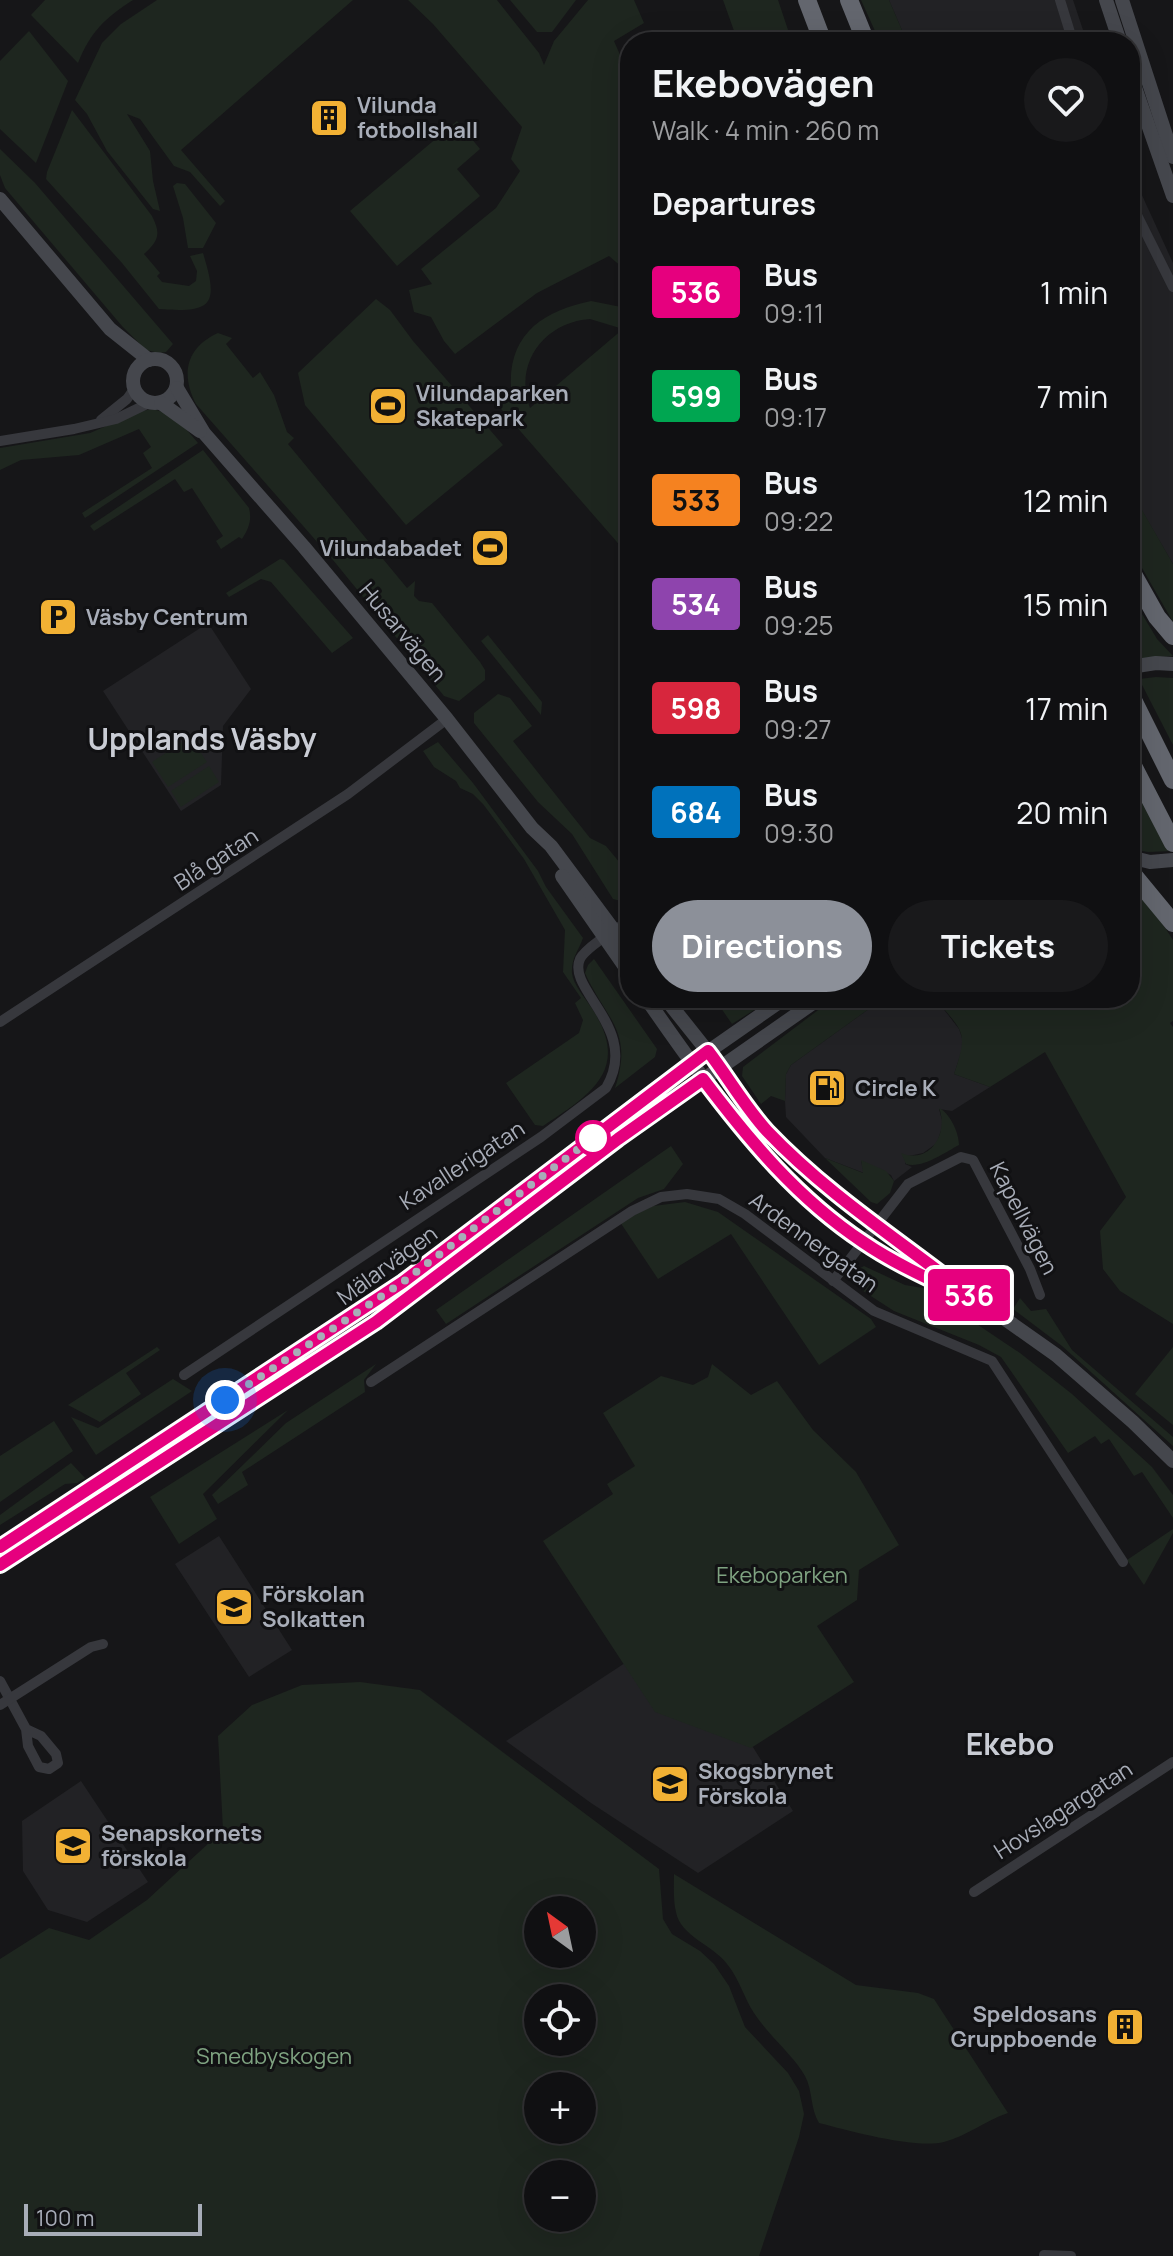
<!DOCTYPE html>
<meta charset="utf-8">
<style>
body{margin:0;font-family:Manrope,sans-serif;background:#19191b;color:#f1f3f6;height:100vh;display:flex;flex-direction:column;font-size:30px;white-space:nowrap}
*{box-sizing:border-box;margin:0}
p{font-size:26px;color:#9c9d9f}
.icon{flex:none;width:44px;height:44px;fill:none;stroke:currentColor;stroke-width:2;stroke-linecap:round;stroke-linejoin:round}
.map{position:relative;flex:1;overflow:hidden}
.sheet{position:absolute;left:620px;top:32px;width:520px;height:976px;display:flex;flex-direction:column;background:#101012;border-radius:32px;box-shadow:0 8px 32px #0002,0 0 0 2px #303032}
.sheet>*{flex:none}
.badge{padding:0 16px;border-radius:6px;font-size:28px;line-height:52px}
.needle{width:52px;rotate:327deg}
.fabs{position:absolute;left:524px;top:1896px;display:grid;gap:16px}
.fabs a{display:grid;place-items:center;width:72px;height:72px;border-radius:50%;background:#101012;box-shadow:0 8px 32px #0002,0 0 0 2px #303032;font-size:40px}
.scale{position:absolute;left:24px;bottom:20px;width:178px;box-sizing:border-box;padding-left:8px;border:4px solid #a8adb8;border-top:0;font-size:22px;line-height:28px;white-space:nowrap;color:#a8adb8;-webkit-text-stroke:6px #111113;paint-order:stroke}
.you{position:absolute;width:40px;height:40px;margin:-20px;border:6px solid #fff;border-radius:50%;background:#1a73e8;box-shadow:0 0 0 12px #1a73e833}
.map>.badge{position:absolute;translate:-50% -50%;box-shadow:0 0 0 4px #fff}
h2{padding:0 32px;font-size:30px;line-height:72px}
.round{display:grid;place-items:center;flex:none;width:84px;height:84px;border-radius:42px;background:#19191b}
.headline{display:flex;align-items:center;justify-content:space-between;height:136px;padding:0 32px}
h1{font-size:38px;font-weight:700;line-height:60px}
.cta{display:flex;gap:16px;margin-top:auto;padding:16px 32px}
.cta a{flex:1;height:92px;border-radius:48px;background:#8c9099;color:#fff;font-size:32px;font-weight:700;line-height:92px;text-align:center}
.cta a+a{background:#19191b;color:#f1f3f6}
ul{padding:0;list-style:none}
li{display:flex;align-items:center;gap:24px;height:104px;padding:0 32px}
li div{flex:1}
li b{display:block;font-size:30px}
li em{font-style:normal}
li .badge{min-width:88px;font-weight:700;text-align:center}
.map>svg:first-child{display:block}
.built{fill:#222225}
.green{fill:#1e261f;fill-rule:evenodd}
.lines{fill:none;stroke-linecap:round;stroke-linejoin:round}
.street{stroke:#37383d;stroke-width:10}
.secondary{stroke:#45474d;stroke-width:14}
.highway{stroke:#63666e;stroke-width:18}
.line-casing{stroke:#fff;stroke-width:18}
.line{stroke:#e6007e;stroke-width:12}
.walk{stroke:#a8adb8;stroke-width:8;stroke-dasharray:0 14.4}
.stop-dot{fill:#fff;stroke:#e6007e;stroke-width:4}
.labels{text-anchor:middle;stroke-width:6;stroke-linejoin:round;paint-order:stroke}
.poi-label{font-size:22px;font-weight:bold;fill:#a8adb8;stroke:#111113;text-anchor:start}
.street-label{font-size:22px;fill:#a8adb8;stroke:#111113}
.park-label{font-size:22px;fill:#7fa381;stroke:#111113}
.district-label{font-size:30px;font-weight:bold;fill:#c9ccd4;stroke:#111113}
</style>
<div class="map">
<svg width="1173" height="2256" viewBox="0 0 1173 2256">
<rect width="100%" height="100%" fill="#161618"/>
<g class="built">
<path d="M 889,0 L 1073,0 L 1087,42 L 907,42 Z"/>
<path d="M 1130,169 L 1173,263 L 1173,564 L 1130,490 Z"/>
<path d="M 208,623 L 251,689 L 223,726 L 221,785 L 181,811 L 103,691 Z"/>
<path d="M 884,998 L 935,998 L 959,1029 L 964,1044 L 954,1074 L 990,1087 L 952,1111 L 939,1109 L 943,1124 L 937,1143 L 923,1153 L 909,1156 L 905,1164 L 912,1167 L 894,1181 L 891,1175 L 861,1161 L 864,1173 L 825,1158 L 786,1117 L 785,1101 L 786,1074 L 791,1065 Z"/>
<path d="M 219,1536 L 292,1650 L 249,1677 L 175,1564 Z"/>
<path d="M 628,1661 L 734,1717 L 793,1811 L 698,1873 L 591,1803 L 506,1741 Z"/>
<path d="M 81,1781 L 148,1882 L 87,1922 L 48,1910 L 23,1871 L 22,1821 Z"/>
</g>
<g class="green">
<path d="M 45,0 L 133,0 C 105,18 91,31 78,63 L 31,15 Z"/>
<path d="M 157,0 L 353,0 L 181,150 L 225,201 L 220,206 L 190,172 L 174,166 L 140,119 L 127,114 L 150,151 L 153,181 L 160,211 L 153,209 L 107,151 L 87,114 L 75,100 L 102,43 L 121,24 Z"/>
<path d="M 408,0 L 497,0 L 539,53 L 544,65 L 554,41 L 588,0 L 634,0 L 644,23 L 614,41 L 630,78 L 630,274 L 609,256 L 537,293 L 455,354 L 444,341 L 431,317 L 414,312 L 409,290 L 432,284 L 421,269 L 496,208 L 520,171 L 511,159 L 522,127 L 433,24 Z"/>
<path d="M 510,0 L 576,0 L 552,32 L 537,32 Z"/>
<path d="M 723,0 L 778,0 L 792,42 L 738,42 Z"/>
<path d="M 861,0 L 889,0 L 907,42 L 880,42 Z"/>
<path d="M 29,31 L 68,81 L 36,163 L 0,129 L 0,61 Z"/>
<path d="M 72,110 L 152,216 C 161,234 159,240 144,254 L 160,273 L 157,276 L 162,282 L 189,286 L 196,281 L 197,271 L 190,256 L 203,253 C 219,305 213,313 159,309 L 122,263 L 46,179 L 47,172 Z"/>
<path d="M 457,121 L 480,149 L 457,169 L 480,196 L 397,266 L 350,211 Z"/>
<path d="M 0,149 L 35,183 L 173,344 L 166,352 L 159,353 L 146,350 L 122,326 L 5,188 L 0,175 Z"/>
<path d="M 177,183 L 185,184 L 216,223 L 203,248 L 188,248 L 183,218 L 173,186 Z"/>
<path d="M 376,299 L 390,310 L 413,341 L 503,445 L 406,525 L 305,405 L 298,373 Z"/>
<path d="M 591,301 L 621,307 L 630,314 L 630,557 L 495,402 L 511,388 C 508,334 543,311 591,301 ZM 590,319 L 623,329 L 530,408 C 513,363 545,322 590,319 Z"/>
<path d="M 218,333 L 232,338 L 226,344 L 253,378 L 260,372 L 274,395 L 287,432 L 294,438 L 288,444 L 407,588 L 415,581 L 414,596 L 419,601 L 432,603 L 480,662 L 485,670 L 485,680 L 459,701 L 444,696 L 333,560 L 196,404 C 181,375 185,348 218,333 Z"/>
<path d="M 153,409 C 173,414 185,427 198,443 L 85,518 L 82,513 L 152,468 L 143,453 L 151,447 L 139,429 L 79,455 L 21,460 L 0,470 L 0,448 L 90,433 L 141,411 Z"/>
<path d="M 203,450 L 249,508 C 252,520 249,528 242,539 L 239,537 L 221,549 L 216,541 L 223,536 L 192,488 L 184,492 L 175,479 L 94,531 L 90,526 Z"/>
<path d="M 1130,489 L 1173,564 L 1173,622 L 1130,547 Z"/>
<path d="M 280,559 L 284,560 L 353,638 L 332,653 L 271,582 L 261,579 L 229,597 L 226,593 Z"/>
<path d="M 1130,594 L 1157,639 L 1173,656 L 1130,659 Z"/>
<path d="M 488,635 L 542,702 L 541,715 L 481,641 Z"/>
<path d="M 1156,677 L 1173,678 L 1173,745 L 1139,679 Z"/>
<path d="M 498,694 L 510,698 L 532,726 L 513,741 L 590,838 L 606,846 L 625,869 L 630,865 L 630,899 L 621,901 L 613,899 L 572,834 L 538,802 L 474,723 L 474,713 Z"/>
<path d="M 190,737 L 207,762 L 168,787 L 152,762 Z"/>
<path d="M 438,742 L 473,783 L 538,871 L 546,887 L 583,938 C 579,950 571,958 572,973 C 573,985 586,999 593,1010 C 631,1070 590,1095 543,1126 L 535,1125 L 506,1083 L 579,1033 L 583,1020 L 575,1003 L 581,998 L 563,972 L 565,930 L 524,859 L 483,804 L 473,794 L 460,788 L 456,781 L 434,767 L 423,751 Z"/>
<path d="M 209,766 L 219,782 L 181,807 L 171,791 Z"/>
<path d="M 1130,769 L 1172,851 L 1148,852 L 1130,849 Z"/>
<path d="M 1130,887 L 1153,909 L 1173,940 L 1173,1021 L 1170,1023 L 1173,1027 L 1173,1324 L 1120,1291 L 1103,1269 L 1100,1231 L 1126,1197 L 1045,1052 L 990,1087 L 954,1074 C 969,1030 963,1033 935,998 L 1130,998 Z"/>
<path d="M 594,959 L 657,1049 L 655,1057 L 615,1088 C 634,1030 606,1020 585,973 L 588,965 Z"/>
<path d="M 714,998 L 773,998 L 732,1024 Z"/>
<path d="M 834,998 L 884,998 L 791,1065 L 786,1074 L 785,1101 L 771,1096 L 761,1104 L 742,1076 L 743,1067 Z"/>
<path d="M 939,1108 C 950,1113 959,1133 959,1145 C 944,1153 922,1169 906,1164 L 901,1153 C 930,1165 949,1133 939,1108 Z"/>
<path d="M 671,1146 L 683,1164 L 664,1189 L 638,1198 L 446,1324 L 436,1310 Z"/>
<path d="M 825,1158 L 863,1173 L 861,1160 L 886,1171 L 894,1181 L 890,1193 L 877,1204 L 871,1202 Z"/>
<path d="M 685,1202 L 718,1212 L 871,1319 L 876,1327 L 819,1365 L 731,1234 L 658,1279 L 620,1222 L 653,1206 Z"/>
<path d="M 864,1266 L 905,1285 L 923,1288 L 1020,1353 L 1072,1394 L 1152,1467 L 1173,1495 L 1173,1518 L 1142,1472 L 1134,1476 L 1109,1439 L 1101,1444 L 1095,1436 L 1068,1453 L 1001,1357 L 979,1345 L 894,1311 L 860,1289 L 854,1281 L 855,1271 Z"/>
<path d="M 1020,1298 L 1031,1311 L 1046,1309 L 1072,1350 L 1173,1437 L 1173,1446 L 1062,1346 L 1013,1309 Z"/>
<path d="M 157,1347 L 160,1350 L 126,1373 L 141,1394 L 100,1422 L 68,1405 Z"/>
<path d="M 1173,1347 L 1173,1425 L 1135,1394 Z"/>
<path d="M 376,1364 L 364,1380 L 365,1392 L 242,1472 L 248,1485 L 218,1504 L 212,1495 L 286,1423 Z"/>
<path d="M 712,1364 L 751,1395 L 777,1381 L 813,1430 L 856,1472 L 899,1545 L 859,1570 L 857,1600 L 817,1626 L 854,1682 L 751,1748 L 655,1712 L 543,1541 L 613,1494 L 607,1484 L 635,1466 L 603,1413 L 661,1376 L 693,1385 L 708,1377 Z"/>
<path d="M 173,1379 L 192,1391 L 96,1455 L 71,1417 L 98,1428 Z"/>
<path d="M 288,1410 L 203,1494 L 217,1519 L 179,1544 L 150,1497 Z"/>
<path d="M 54,1421 L 73,1451 L 0,1502 L 0,1456 Z"/>
<path d="M 71,1463 L 85,1478 L 77,1483 L 65,1484 L 0,1525 L 0,1515 Z"/>
<path d="M 1173,1529 L 1173,1533 L 1144,1585 L 1127,1560 Z"/>
<path d="M 360,1682 L 420,1690 L 659,1869 L 663,1919 L 672,1934 L 700,1951 L 714,1964 L 729,1986 L 745,2027 L 788,2073 L 799,2091 L 804,2114 L 799,2137 L 759,2256 L 0,2256 L 0,1959 L 49,1928 L 89,1940 L 147,1900 L 223,1830 L 218,1736 L 252,1705 L 302,1685 ZM 538,1910 L 582,1910 L 582,1954 L 538,1954 ZM 582,1998 L 582,2042 L 538,2042 L 538,1998 ZM 538,2086 L 582,2086 L 582,2130 L 538,2130 ZM 538,2174 L 582,2174 L 582,2218 L 538,2218 Z"/>
<path d="M 674,1874 L 856,1985 L 918,1993 L 934,1999 L 1008,2113 C 986,2120 967,2136 944,2142 C 915,2149 850,2131 819,2123 C 810,2108 813,2091 805,2076 C 794,2056 768,2035 754,2013 C 744,1998 739,1978 727,1964 C 713,1945 680,1936 676,1912 C 673,1900 674,1886 674,1874 Z"/>
</g>
<g class="lines">
<g class="street">
<path d="M 1060,0 L 1073,42"/>
<path d="M 1130,201 L 1173,287"/>
<path d="M 101,420 L 127,399 L 134,389"/>
<path d="M 0,441 L 74,429 L 116,419 L 149,403"/>
<path d="M 0,1022 L 348,794 L 447,719"/>
<path d="M 833,1281 L 908,1184 L 961,1157 L 973,1160 L 1030,1269 L 1040,1295"/>
<path d="M 184,1375 L 541,1137 L 606,1088 C 641,1029 566,990 580,959 C 586,947 618,928 630,920"/>
<path d="M 371,1382 L 632,1211 L 661,1197 L 687,1194 L 719,1199 L 745,1214 L 874,1311 L 992,1361 L 1123,1562"/>
<path d="M 0,1681 L 26,1729 L 41,1736 L 56,1754 L 58,1763 L 49,1769 L 39,1767 L 28,1746 L 26,1729"/>
<path d="M 0,1705 L 91,1647 L 103,1644"/>
<path d="M 974,1892 L 1173,1762"/>
<path d="M 1044,2255 L 1071,2256"/>
</g>
<g class="secondary">
<path d="M 1106,0 L 1120,42"/>
<path d="M 1122,0 L 1173,157"/>
<path d="M 1130,73 L 1173,196"/>
<path d="M 0,199 L 110,329 L 149,360"/>
<circle cx="155" cy="381" r="22"/>
<path d="M 177,388 L 204,433 L 304,547 L 447,719 L 532,828 L 551,846 L 630,952"/>
<path d="M 161,403 L 200,431"/>
<path d="M 1130,667 L 1156,663 L 1173,664"/>
<path d="M 1130,857 L 1150,862 L 1173,860"/>
<path d="M 562,876 L 630,974"/>
<path d="M 646,998 C 708,1088 771,1176 861,1241 C 888,1261 922,1275 953,1290"/>
<path d="M 665,998 L 720,1067 L 764,1128 L 794,1158 L 875,1227 L 1056,1355 L 1133,1422 L 1173,1461"/>
<path d="M 0,1547 L 403,1282 L 653,1090 L 785,998"/>
<path d="M 0,1565 L 376,1322 L 618,1139 L 820,998"/>
</g>
<g class="highway">
<path d="M 807,0 L 823,42"/>
<path d="M 849,0 L 866,42"/>
<path d="M 1130,569 L 1157,617 L 1173,636"/>
<path d="M 1130,694 L 1173,780"/>
<path d="M 1130,760 L 1173,843"/>
<path d="M 1130,871 L 1173,923"/>
</g>
</g>
<g class="lines">
<g class="line-casing">
<path id="line" d="M 0,1547 L 403,1282 L 708,1051 C 728,1077 745,1107 767,1131 C 832,1199 906,1244 978,1302 C 940,1284 898,1266 863,1242 C 798,1199 749,1140 703,1079 L 618,1139 L 376,1322 L 0,1565"/>
</g>
<use href="#line" class="line"/>
<path class="walk" d="M 225,1400 L 403,1282 L 598,1134 L 593,1138"/>
</g>
<defs>
<g id="building-square" transform="scale(2)"><rect x="-9" y="-9" width="18" height="18" rx="4" fill="#f2b134" stroke="#111113"/><path d="M-4-6H4V6H1V3H-1V6H-4ZM-2.5-4.3h1.7v1.8h-1.7ZM.8-4.3h1.7v1.8H.8ZM-2.5-1h1.7V.8h-1.7ZM.8-1h1.7V.8H.8Z" fill="#111"/></g>
<g id="stadium-square" transform="scale(2)"><rect x="-9" y="-9" width="18" height="18" rx="4" fill="#f2b134" stroke="#111113"/><path d="M0-5a6.5 5 0 1 0 0 10a6.5 5 0 1 0 0-10ZM-3.5-1.8h7v3.6h-7Z" fill="#111"/></g>
<g id="parking-square" transform="scale(2)"><rect x="-9" y="-9" width="18" height="18" rx="4" fill="#f2b134" stroke="#111113"/><path d="M-3.5-5.5H1a3.5 3.5 0 0 1 0 7H-1V5.5H-3.5ZM-1-3.4V-.6H.8a1.4 1.4 0 0 0 0-2.8Z" fill="#111"/></g>
<g id="fuel-square" transform="scale(2)"><rect x="-9" y="-9" width="18" height="18" rx="4" fill="#f2b134" stroke="#111113"/><path d="M-5.5-6h7V0h2V4h1.3V-2.5L3-4.5l.8-.8L6-3V5H2.5V1h-1V6h-7ZM-4.2-4.7v3.2H.2V-4.7Z" fill="#111"/></g>
<g id="school-square" transform="scale(2)"><rect x="-9" y="-9" width="18" height="18" rx="4" fill="#f2b134" stroke="#111113"/><path d="M0-5L7-2L0 1L-7-2ZM-4 1L0 2.5L4 1V4Q0 6-4 4Z" fill="#111"/></g>
</defs>
<g fill-rule="evenodd">
<use href="#building-square" x="329" y="118"/>
<use href="#stadium-square" x="388" y="406"/>
<use href="#stadium-square" x="490" y="548"/>
<use href="#parking-square" x="58" y="617"/>
<use href="#fuel-square" x="827" y="1088"/>
<use href="#school-square" x="234" y="1607"/>
<use href="#school-square" x="670" y="1784"/>
<use href="#school-square" x="73" y="1846"/>
<use href="#building-square" x="1125" y="2027"/>
</g>
<circle class="stop-dot" cx="593" cy="1138" r="16"/>
<g class="labels">
<g class="poi-label">
<text x="357" y="113">Vilunda<tspan x="357" dy="25">fotbollshall</tspan></text>
<text x="416" y="401">Vilundaparken<tspan x="416" dy="25">Skatepark</tspan></text>
<text x="462" y="556" text-anchor="end">Vilundabadet</text>
<text x="86" y="625">Väsby Centrum</text>
<text x="855" y="1096">Circle K</text>
<text x="262" y="1602">Förskolan<tspan x="262" dy="25">Solkatten</tspan></text>
<text x="698" y="1779">Skogsbrynet<tspan x="698" dy="25">Förskola</tspan></text>
<text x="101" y="1841">Senapskornets<tspan x="101" dy="25">förskola</tspan></text>
<text x="1097" y="2022" text-anchor="end">Speldosans<tspan x="1097" dy="25">Gruppboende</tspan></text>
</g>
<g class="street-label">
<text transform="translate(403 632) rotate(50)" y="8">Husarvägen</text>
<text transform="translate(216 859) rotate(-33)" y="8">Blå gatan</text>
<text transform="translate(462 1165) rotate(-33)" y="8">Kavallerigatan</text>
<text transform="translate(1024 1218) rotate(63)" y="8">Kapellvägen</text>
<text transform="translate(814 1242) rotate(36)" y="8">Ardennergatan</text>
<text transform="translate(387 1265) rotate(-36)" y="8">Mälarvägen</text>
<text transform="translate(1063 1810) rotate(-33)" y="8">Hovslagargatan</text>
</g>
<g class="park-label">
<text x="782" y="1583">Ekeboparken</text>
<text x="274" y="2064">Smedbyskogen</text>
</g>
<g class="district-label">
<text x="202" y="750">Upplands Väsby</text>
<text x="1010" y="1755">Ekebo</text>
</g>
</g>
</svg>
<div class="fabs">
<a><svg class="needle" viewBox="-14 -14 28 28"><path d="M0-13l5 13h-10z" fill="#e53935"/><path d="M0 13l5-13h-10z" fill="#9c9d9f"/></svg></a>
<a><svg class="icon" aria-label="locate" viewBox="0 0 24 24"><circle cx="12" cy="12" r="6"/><path d="M12 2v4M12 18v4M2 12h4M18 12h4"/></svg></a>
<a>+</a>
<a>−</a>
</div>
<div class="scale">100 m</div>
<div class="you" style="left:225px;top:1400px"></div>
<b class="badge" style="left:969px;top:1295px;background:#e6007e;color:#fff">536</b>
<section class="sheet">
<div class="headline"><div><h1>Ekebovägen</h1><p>Walk · 4 min · 260 m</p></div><a class="round"><svg class="icon" aria-label="heart" viewBox="0 0 24 24"><path d="M12 20l-8-8c-3-5 5-10 8-4 3-6 11-1 8 4z"/></svg></a></div>
<h2>Departures</h2>
<ul>
<li><span class="badge" style="background:#e6007e;color:#fff">536</span><div><b>Bus</b><p>09:11</p></div><em>1 min</em></li>
<li><span class="badge" style="background:#00a651;color:#fff">599</span><div><b>Bus</b><p>09:17</p></div><em>7 min</em></li>
<li><span class="badge" style="background:#f58220;color:#111">533</span><div><b>Bus</b><p>09:22</p></div><em>12 min</em></li>
<li><span class="badge" style="background:#8e44ad;color:#fff">534</span><div><b>Bus</b><p>09:25</p></div><em>15 min</em></li>
<li><span class="badge" style="background:#d7263d;color:#fff">598</span><div><b>Bus</b><p>09:27</p></div><em>17 min</em></li>
<li><span class="badge" style="background:#0072bc;color:#fff">684</span><div><b>Bus</b><p>09:30</p></div><em>20 min</em></li>
</ul>
<div class="cta"><a>Directions</a><a>Tickets</a></div>
</section>
</div>
